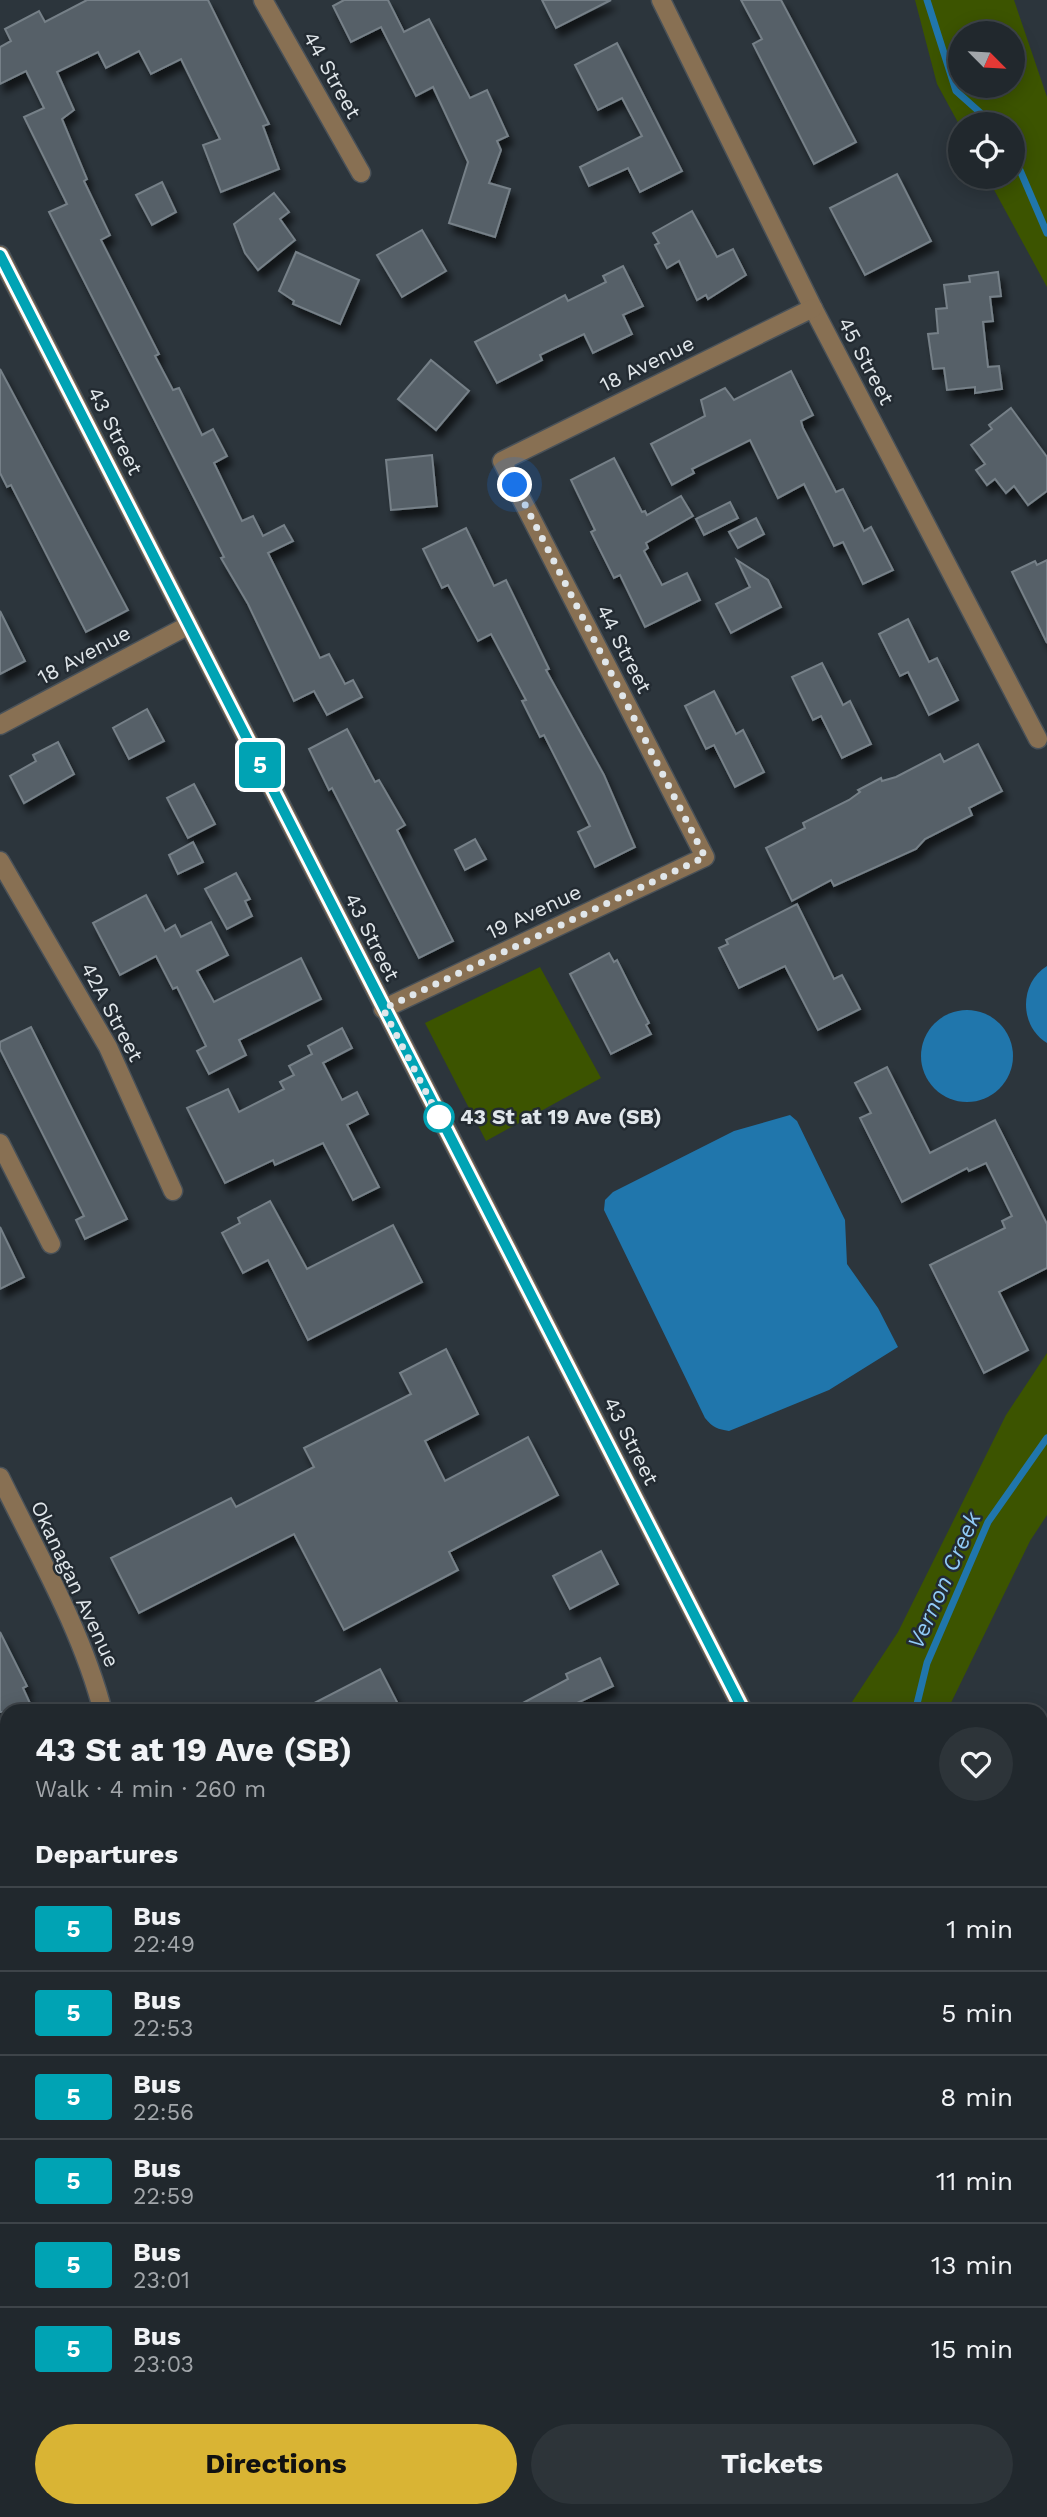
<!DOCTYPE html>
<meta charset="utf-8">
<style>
body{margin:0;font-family:"Work Sans",sans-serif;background:#2d3439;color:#f1f3f6;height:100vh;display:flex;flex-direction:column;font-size:26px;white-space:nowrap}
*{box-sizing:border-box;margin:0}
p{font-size:23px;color:#a2a6aa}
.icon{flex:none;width:38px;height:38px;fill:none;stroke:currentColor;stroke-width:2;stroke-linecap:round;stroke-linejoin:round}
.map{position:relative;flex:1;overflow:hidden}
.drawer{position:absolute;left:0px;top:1704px;width:1048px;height:814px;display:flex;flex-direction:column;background:#21282d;border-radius:21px 21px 0 0;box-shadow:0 4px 18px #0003,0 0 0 2px #3e4449}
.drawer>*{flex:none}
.badge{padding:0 14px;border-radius:5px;font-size:24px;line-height:46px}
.needle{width:46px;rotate:114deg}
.fabs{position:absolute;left:948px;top:21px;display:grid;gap:14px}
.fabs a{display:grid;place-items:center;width:77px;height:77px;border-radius:50%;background:#21282d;box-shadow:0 4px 18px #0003,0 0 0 2px #3e4449;font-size:35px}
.you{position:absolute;width:35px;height:35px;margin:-18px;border:5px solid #fff;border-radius:50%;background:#1a73e8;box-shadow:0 0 0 10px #1a73e833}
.map>.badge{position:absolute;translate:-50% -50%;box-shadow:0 0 0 4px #fff}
h2{padding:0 35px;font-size:26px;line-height:63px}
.round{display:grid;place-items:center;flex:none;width:74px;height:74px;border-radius:37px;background:#2d3439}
.overview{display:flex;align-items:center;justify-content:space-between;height:119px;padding:0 35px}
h1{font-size:33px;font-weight:700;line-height:52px}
.action{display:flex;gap:14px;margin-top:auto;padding:14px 35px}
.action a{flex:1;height:80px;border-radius:42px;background:#d9b434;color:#111;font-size:28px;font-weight:700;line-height:80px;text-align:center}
.action a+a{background:#2d3439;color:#f1f3f6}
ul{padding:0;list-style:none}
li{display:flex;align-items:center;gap:21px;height:84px;padding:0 35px;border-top:2px solid #3e4449}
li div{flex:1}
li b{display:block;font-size:26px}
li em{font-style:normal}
li .badge{min-width:77px;font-weight:700;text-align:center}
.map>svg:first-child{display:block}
.green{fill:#3c5400;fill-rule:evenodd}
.water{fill:#2076ac}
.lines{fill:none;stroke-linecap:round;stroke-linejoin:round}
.stream{stroke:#2076ac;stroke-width:7}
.building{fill:#576168;stroke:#768088;stroke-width:2;filter:url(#shadow)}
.minor-casing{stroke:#495158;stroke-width:21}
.minor{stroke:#887053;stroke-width:18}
.line-casing{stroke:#fff;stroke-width:16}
.line{stroke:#00a3b4;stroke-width:10}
.walk{stroke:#e0e6ea;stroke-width:7;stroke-dasharray:0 12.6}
.stop-dot{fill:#fff;stroke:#00a3b4;stroke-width:3.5}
.labels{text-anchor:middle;stroke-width:5;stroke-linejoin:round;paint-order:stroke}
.street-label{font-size:21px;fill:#e0e6ea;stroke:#232b32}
.stop-label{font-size:21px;font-weight:bold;fill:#e0e6ea;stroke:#232b32;text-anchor:start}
.water-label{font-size:23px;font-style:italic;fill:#90caf6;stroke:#232b32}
</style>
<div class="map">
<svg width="1047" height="2517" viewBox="0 0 1047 2517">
<defs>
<filter id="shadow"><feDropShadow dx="4.5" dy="8" stdDeviation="3.5" flood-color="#0009"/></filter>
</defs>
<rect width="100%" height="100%" fill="#2c353c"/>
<g class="green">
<path d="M 915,0 L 1014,0 L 1047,97 L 1047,287 L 987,177 L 1013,177 L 1013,124 L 961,124 L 961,128 L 937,84 ZM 1013,33 L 1013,86 L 961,86 L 961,33 Z"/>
<path d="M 540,967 L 601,1078 L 486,1141 L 425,1023 Z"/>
<path d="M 1047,1353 L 1047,1515 L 1030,1541 L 947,1711 L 846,1711 L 898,1632 L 1006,1415 Z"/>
<path d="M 450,2511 L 590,2511 L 584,2517 L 452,2517 Z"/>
</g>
<g class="water">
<path d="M 1047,966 L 1047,1043 C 1019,1026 1019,983 1047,966 Z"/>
<circle cx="967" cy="1056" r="46"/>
<path d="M 790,1115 L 797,1121 L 845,1220 L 847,1264 L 878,1308 L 898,1347 L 829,1390 L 729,1431 C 718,1429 713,1428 705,1418 L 604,1210 L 605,1200 L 613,1192 L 734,1131 Z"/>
</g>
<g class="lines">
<g class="stream">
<path d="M 927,0 L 956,91 L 993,124"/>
<path d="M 1013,154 L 1047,233"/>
<path d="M 915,1712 L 927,1663 L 988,1522 L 1047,1438"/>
<path d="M 547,2517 L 553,2511"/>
</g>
</g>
<g class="building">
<path d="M 87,0 L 208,0 L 269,124 L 263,126 L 279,169 L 221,192 L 203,145 L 220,139 L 181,59 L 151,74 L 139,51 L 106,68 L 98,52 L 57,72 L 74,110 L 62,119 L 87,179 L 84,181 L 110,235 L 101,240 L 159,354 L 155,356 L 173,390 L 179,388 L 202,435 L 213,429 L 227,456 L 214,463 L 242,521 L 253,516 L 263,536 L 284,525 L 293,541 L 268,553 L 320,658 L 329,654 L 345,684 L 353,680 L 362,697 L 327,715 L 314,691 L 294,701 L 248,604 L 221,558 L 224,557 L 49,212 L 67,204 L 24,117 L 44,108 L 26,71 L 0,84 L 0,47 L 11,41 L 5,29 L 39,11 L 45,22 Z"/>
<path d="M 344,0 L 388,0 L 404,32 L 429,19 L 470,98 L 487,90 L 508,136 L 497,141 L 501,150 L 489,183 L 510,189 L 495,237 L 449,223 L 468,162 L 433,87 L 416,96 L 381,27 L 351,42 L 333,6 Z"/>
<path d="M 542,0 L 611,0 L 556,28 Z"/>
<path d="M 741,0 L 781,0 L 856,142 L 814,164 L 753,44 L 762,39 Z"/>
<path d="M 617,43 L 682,171 L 640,192 L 628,168 L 589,186 L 580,167 L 642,136 L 622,98 L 598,110 L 575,65 Z"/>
<path d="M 897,174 L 931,241 L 865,275 L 830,208 Z"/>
<path d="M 162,182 L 176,212 L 152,225 L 136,195 Z"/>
<path d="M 274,193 L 289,212 L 280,219 L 295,240 L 258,270 L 245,253 L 234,224 Z"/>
<path d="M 692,211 L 717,257 L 733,249 L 746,275 L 708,299 L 706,295 L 697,300 L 679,261 L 667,268 L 655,245 L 659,243 L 653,233 Z"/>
<path d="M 422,230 L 446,271 L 402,297 L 377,255 Z"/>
<path d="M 296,252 L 359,280 L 340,324 L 293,304 L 294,301 L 279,291 Z"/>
<path d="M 623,266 L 643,306 L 623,315 L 632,334 L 593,353 L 584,334 L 540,355 L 542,360 L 497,383 L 475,342 L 565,295 L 568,301 L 606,282 L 603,276 Z"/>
<path d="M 998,272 L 1001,296 L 990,297 L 993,321 L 983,322 L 988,367 L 999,366 L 1002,389 L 975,393 L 975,387 L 947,390 L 944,368 L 933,369 L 928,334 L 938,333 L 936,309 L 947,308 L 944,285 L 970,282 L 969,276 Z"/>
<path d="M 431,360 L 469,391 L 436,430 L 398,399 Z"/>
<path d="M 0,369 L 128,610 L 86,632 L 11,485 L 7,487 L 0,473 Z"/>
<path d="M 791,371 L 813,415 L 801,421 L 803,428 L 836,492 L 843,489 L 864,531 L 871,527 L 893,570 L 863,584 L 843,542 L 834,546 L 804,484 L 778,498 L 750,440 L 692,469 L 694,473 L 672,485 L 651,444 L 705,416 L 701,400 L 725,388 L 734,400 Z"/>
<path d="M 1011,408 L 1047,457 L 1047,491 L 1028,505 L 1014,486 L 1006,493 L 995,479 L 987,485 L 976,470 L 985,464 L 971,445 L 992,429 L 989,425 Z"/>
<path d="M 432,455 L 437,506 L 391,510 L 386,460 Z"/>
<path d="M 614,458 L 642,512 L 645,511 L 647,515 L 681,496 L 693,516 L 646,543 L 648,548 L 644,551 L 662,585 L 687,573 L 700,600 L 645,627 L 620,575 L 614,578 L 591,532 L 595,530 L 571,480 Z"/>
<path d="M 730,502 L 738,518 L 704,535 L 696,519 Z"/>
<path d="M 756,518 L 764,534 L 738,548 L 729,532 Z"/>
<path d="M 466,528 L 494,586 L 506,580 L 549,669 L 546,670 L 604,775 L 635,847 L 595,867 L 578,832 L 590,826 L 544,735 L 540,737 L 522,701 L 526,700 L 491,634 L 478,641 L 448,585 L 442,588 L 423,549 Z"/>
<path d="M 737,560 L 768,580 L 781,607 L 731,633 L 716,604 L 750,587 Z"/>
<path d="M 1047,560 L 1047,643 L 1012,572 L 1035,561 L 1037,565 Z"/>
<path d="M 0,611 L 25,661 L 0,674 Z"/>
<path d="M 908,619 L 929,662 L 937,658 L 958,700 L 929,715 L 908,672 L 900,676 L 879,634 Z"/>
<path d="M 822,663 L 843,705 L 850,701 L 871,744 L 842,758 L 821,716 L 813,720 L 792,677 Z"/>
<path d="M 714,691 L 736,734 L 743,730 L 764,772 L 735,787 L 714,745 L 706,749 L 685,706 Z"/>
<path d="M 147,709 L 164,741 L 129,759 L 113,728 Z"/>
<path d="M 347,729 L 375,782 L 379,780 L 405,825 L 397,830 L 453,941 L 419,958 L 332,788 L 329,790 L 309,749 Z"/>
<path d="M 58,742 L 74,774 L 24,803 L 10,776 L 36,761 L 33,755 Z"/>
<path d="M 978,744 L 1002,791 L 969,808 L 972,815 L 925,839 L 916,849 L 834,886 L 831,880 L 792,901 L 766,848 L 805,828 L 803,823 L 849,800 L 860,792 L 858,790 L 881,778 L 882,781 L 896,777 L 940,754 L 944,762 Z"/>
<path d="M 194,784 L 215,824 L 188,838 L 167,798 Z"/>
<path d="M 475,839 L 486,859 L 465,870 L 455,850 Z"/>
<path d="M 193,842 L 203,862 L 178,874 L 169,855 Z"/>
<path d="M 236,873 L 250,899 L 245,901 L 252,916 L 227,929 L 205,889 Z"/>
<path d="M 146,895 L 165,931 L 175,925 L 181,937 L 211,922 L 228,955 L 197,971 L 214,1002 L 301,958 L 321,999 L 239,1040 L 246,1055 L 209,1074 L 197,1051 L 206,1046 L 177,987 L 173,989 L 156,956 L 120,975 L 93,923 Z"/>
<path d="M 797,904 L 834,979 L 842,975 L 860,1009 L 818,1030 L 785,966 L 739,988 L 719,948 L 728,944 L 726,940 Z"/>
<path d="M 609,953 L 614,962 L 617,960 L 637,1000 L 649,1023 L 646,1025 L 651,1034 L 611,1054 L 570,974 Z"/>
<path d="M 31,1027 L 127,1219 L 85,1239 L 76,1220 L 84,1216 L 0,1049 L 0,1042 Z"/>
<path d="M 342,1028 L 352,1048 L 323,1063 L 342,1100 L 357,1092 L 368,1114 L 347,1125 L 379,1187 L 353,1200 L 323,1143 L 275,1165 L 273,1160 L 225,1183 L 187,1108 L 228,1089 L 239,1112 L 284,1089 L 280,1082 L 294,1075 L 289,1066 L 312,1054 L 308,1046 Z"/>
<path d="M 887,1067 L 930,1153 L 995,1120 L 1047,1224 L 1047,1268 L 999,1292 L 1028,1350 L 984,1373 L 930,1265 L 1005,1228 L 1002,1221 L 1012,1216 L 986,1163 L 969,1171 L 967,1168 L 902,1202 L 860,1118 L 871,1113 L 855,1083 Z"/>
<path d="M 270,1201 L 307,1269 L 393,1225 L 422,1282 L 308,1340 L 268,1260 L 243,1273 L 222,1233 L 240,1223 L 238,1218 Z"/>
<path d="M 0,1227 L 24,1277 L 0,1289 Z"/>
<path d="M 446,1349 L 478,1414 L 425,1441 L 445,1481 L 528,1437 L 558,1495 L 449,1552 L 458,1570 L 344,1630 L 294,1534 L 139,1613 L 111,1558 L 231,1498 L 236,1507 L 314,1467 L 304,1448 L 411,1394 L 400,1373 Z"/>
<path d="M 601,1551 L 618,1584 L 570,1609 L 553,1576 Z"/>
<path d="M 0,1632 L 27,1686 L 23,1688 L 34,1712 L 0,1712 Z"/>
<path d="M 600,1658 L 613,1686 L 573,1705 L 577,1712 L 506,1712 L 568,1679 L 566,1674 Z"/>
<path d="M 380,1669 L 397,1702 L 379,1712 L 297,1712 Z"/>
</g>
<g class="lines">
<g class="minor-casing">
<g id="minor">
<path d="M 263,0 L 361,173"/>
<path d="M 661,0 L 813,308 L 1038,739"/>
<path d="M 0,255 L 744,1712"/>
<path d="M 0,725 L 189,625"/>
<path d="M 0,861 L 108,1047 L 173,1191"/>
<path d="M 383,1009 L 705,857 L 502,461 L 813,308"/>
<path d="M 0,1143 L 51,1244"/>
<path d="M 0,1477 C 37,1553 82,1630 103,1712"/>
<path d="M 1041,2144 L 1047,2147"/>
<path d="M 0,2166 L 7,2171"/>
<path d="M 42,2511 L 42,2517"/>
<path d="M 819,2517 L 820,2511"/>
</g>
</g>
<use href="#minor" class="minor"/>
</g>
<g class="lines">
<g class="line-casing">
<path id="line" d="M 0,255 L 744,1712"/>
</g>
<use href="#line" class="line"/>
<path class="walk" d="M 439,1117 L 441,1121 L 383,1009 L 705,857 L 515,485"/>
</g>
<circle class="stop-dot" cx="439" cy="1117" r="14"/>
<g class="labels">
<g class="street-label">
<text transform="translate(332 75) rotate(61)" y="7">44 Street</text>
<text transform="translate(866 361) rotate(62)" y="7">45 Street</text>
<text transform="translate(647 364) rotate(-26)" y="7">18 Avenue</text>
<text transform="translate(115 431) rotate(63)" y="7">43 Street</text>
<text transform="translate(624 649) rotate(63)" y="7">44 Street</text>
<text transform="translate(84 655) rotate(-28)" y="7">18 Avenue</text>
<text transform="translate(534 912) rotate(-25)" y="7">19 Avenue</text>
<text transform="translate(372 937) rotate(63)" y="7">43 Street</text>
<text transform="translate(112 1012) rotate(62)" y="7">42A Street</text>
<text transform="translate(631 1441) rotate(63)" y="7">43 Street</text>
<text transform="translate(75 1584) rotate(65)" y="7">Okanagan Avenue</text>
</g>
<g class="stop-label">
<text x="460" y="1124">43 St at 19 Ave (SB)</text>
</g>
<g class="water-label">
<text transform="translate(944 1580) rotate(-66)" y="8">Vernon Creek</text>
</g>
</g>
</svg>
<div class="fabs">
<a><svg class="needle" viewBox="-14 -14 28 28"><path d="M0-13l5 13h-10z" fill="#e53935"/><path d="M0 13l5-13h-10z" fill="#a2a6aa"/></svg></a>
<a><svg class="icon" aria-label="locate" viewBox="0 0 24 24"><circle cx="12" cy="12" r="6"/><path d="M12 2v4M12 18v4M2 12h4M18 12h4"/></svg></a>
</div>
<div class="you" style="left:515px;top:485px"></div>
<b class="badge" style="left:260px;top:765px;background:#00a3b4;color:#fff">5</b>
<section class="drawer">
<div class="overview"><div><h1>43 St at 19 Ave (SB)</h1><p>Walk · 4 min · 260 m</p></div><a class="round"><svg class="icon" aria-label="heart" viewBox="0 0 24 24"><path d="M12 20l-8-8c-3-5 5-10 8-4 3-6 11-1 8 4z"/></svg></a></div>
<h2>Departures</h2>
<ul>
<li><span class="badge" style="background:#00a3b4;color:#fff">5</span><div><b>Bus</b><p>22:49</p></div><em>1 min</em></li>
<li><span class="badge" style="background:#00a3b4;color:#fff">5</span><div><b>Bus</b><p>22:53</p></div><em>5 min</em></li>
<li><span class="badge" style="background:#00a3b4;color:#fff">5</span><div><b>Bus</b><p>22:56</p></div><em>8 min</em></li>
<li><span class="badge" style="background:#00a3b4;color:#fff">5</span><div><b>Bus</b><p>22:59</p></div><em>11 min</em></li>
<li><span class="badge" style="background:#00a3b4;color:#fff">5</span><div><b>Bus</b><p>23:01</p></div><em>13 min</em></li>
<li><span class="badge" style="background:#00a3b4;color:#fff">5</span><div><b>Bus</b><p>23:03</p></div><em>15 min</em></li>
</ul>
<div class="action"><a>Directions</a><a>Tickets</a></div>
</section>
</div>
